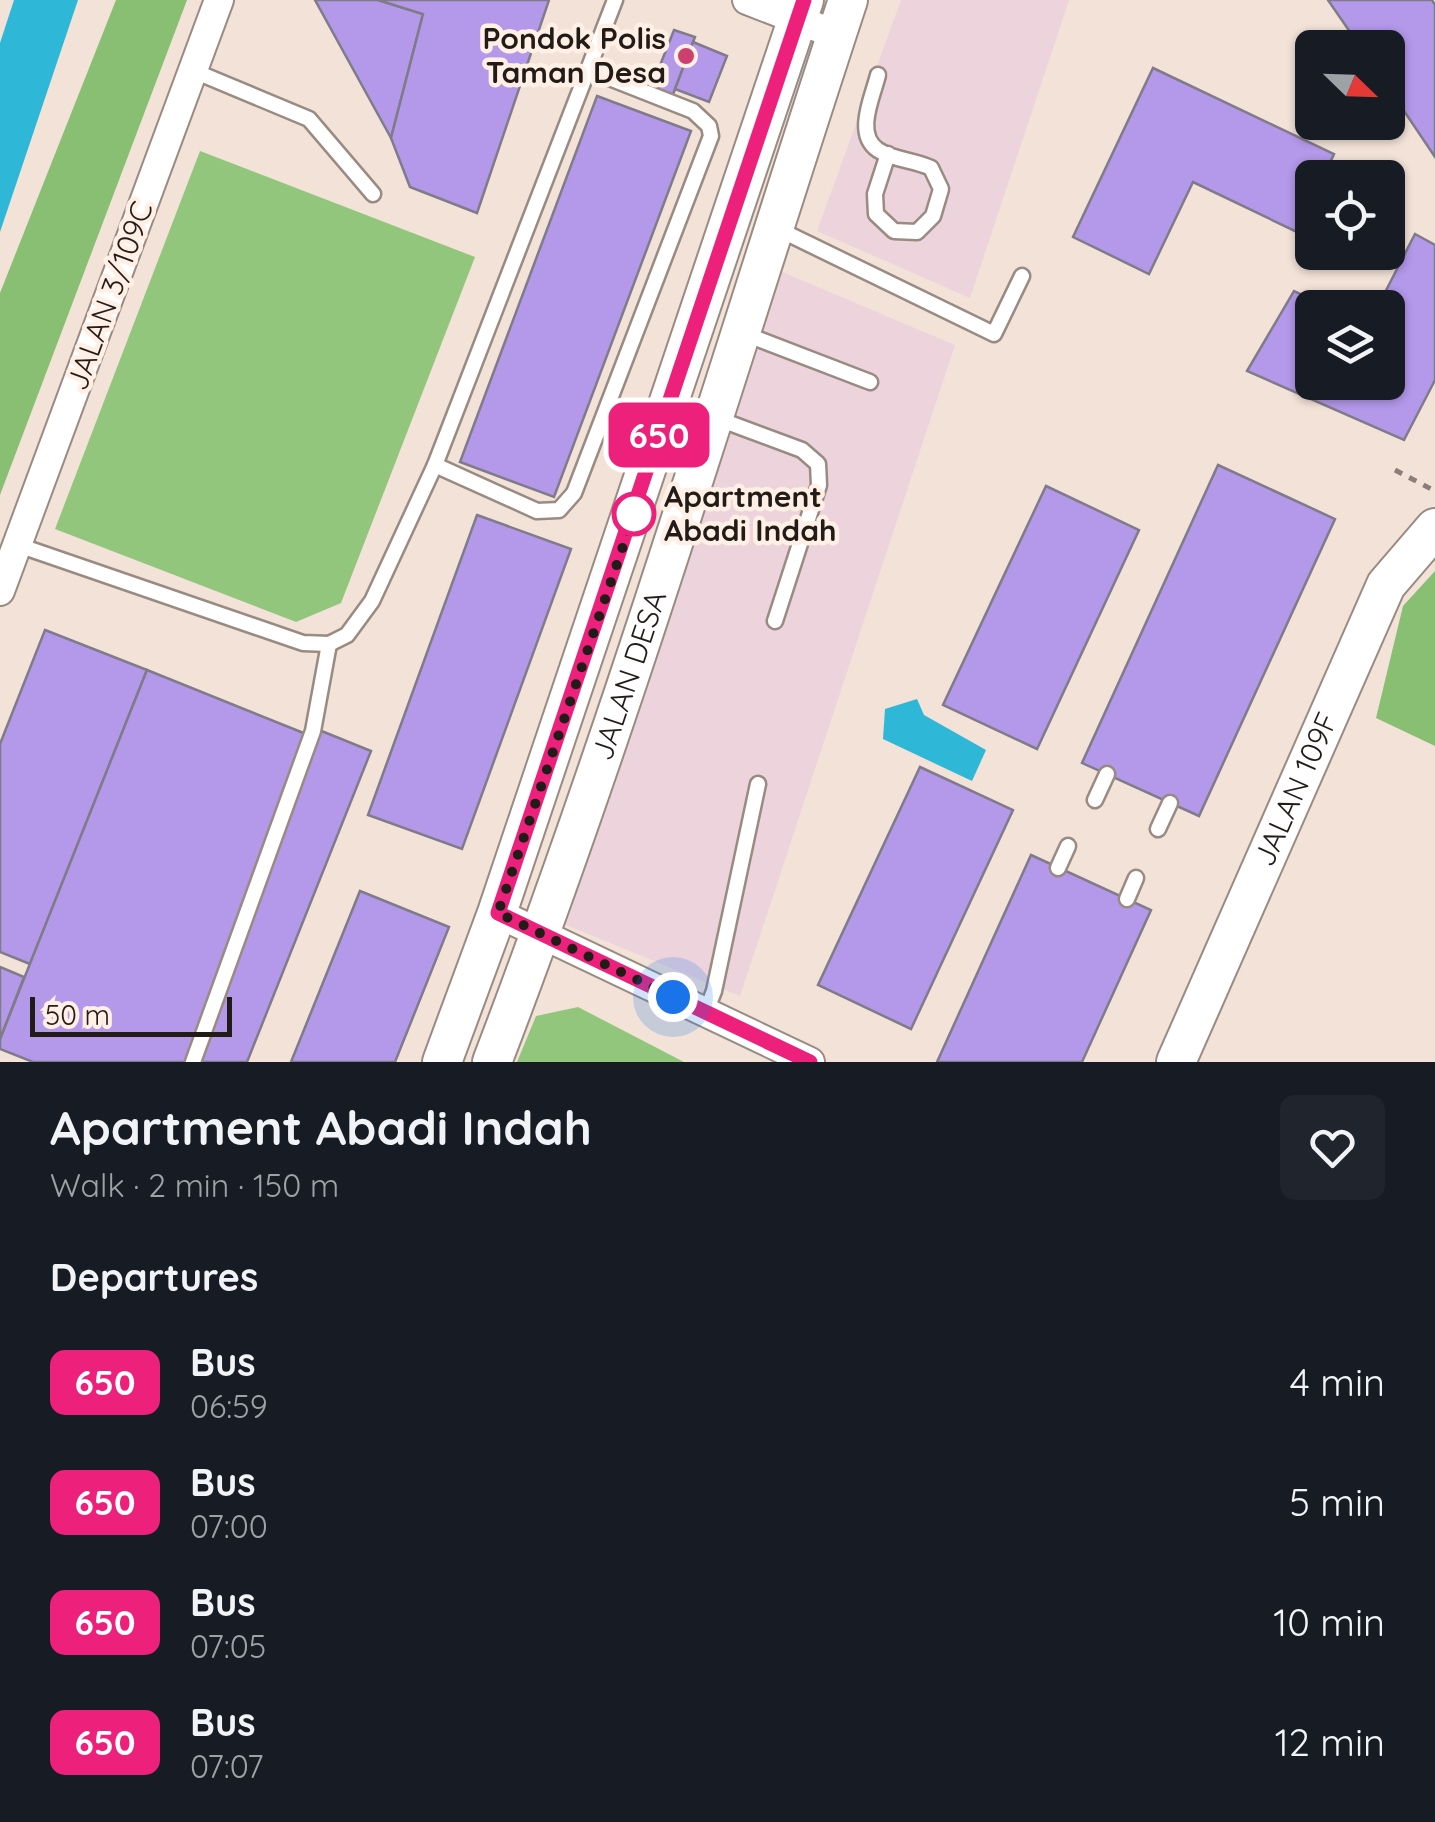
<!DOCTYPE html>
<meta charset="utf-8">
<style>
body{margin:0;font-family:Quicksand,sans-serif;background:#20242c;color:#f1f3f6;height:100vh;display:flex;flex-direction:column;font-size:38px;white-space:nowrap}
*{box-sizing:border-box;margin:0}
p{font-size:32px;color:#9ea1a6}
.icon{flex:none;width:55px;height:55px;fill:none;stroke:currentColor;stroke-width:2;stroke-linecap:round;stroke-linejoin:round}
.map{position:relative;height:1062px;overflow:hidden}
.panel{display:flex;flex-direction:column;background:#171b24;flex:1}
.panel>*{flex:none}
.badge{padding:0 20px;border-radius:15px;font-size:35px;line-height:65px}
.needle{width:65px;rotate:113deg}
.controls{position:absolute;left:1295px;top:30px;display:grid;gap:20px}
.controls a{display:grid;place-items:center;width:110px;height:110px;border-radius:15px;background:#171b24;box-shadow:0 2px 8px #0004;font-size:50px}
.scale{position:absolute;left:30px;bottom:25px;width:202px;box-sizing:border-box;padding-left:10px;border:5px solid #221c19;border-top:0;font-size:28px;line-height:35px;white-space:nowrap;color:#221c19;-webkit-text-stroke:8px #ffefe5;paint-order:stroke}
.you{position:absolute;width:50px;height:50px;margin:-25px;border:8px solid #fff;border-radius:50%;background:#1a73e8;box-shadow:0 0 0 15px #1a73e833}
.map>.badge{position:absolute;translate:-50% -50%;box-shadow:0 0 0 5px #fff}
h2{padding:0 50px;font-size:38px;line-height:90px}
.round{display:grid;place-items:center;flex:none;width:105px;height:105px;border-radius:15px;background:#20242c}
.summary{display:flex;align-items:center;justify-content:space-between;height:170px;padding:0 50px}
h1{font-size:48px;font-weight:700;line-height:75px}
ul{padding:0;list-style:none}
li{display:flex;align-items:center;gap:30px;height:120px;padding:0 50px}
li div{flex:1}
li b{display:block;font-size:38px}
li em{font-style:normal}
li .badge{min-width:110px;font-weight:700;text-align:center}
.map>svg:first-child{display:block}
.industrial{fill:#edd4dc}
.green{fill:#93c67d}
.forest{fill:#89bf72}
.water{fill:#2eb7d7}
.building{fill:#b498ea;stroke:#807b89;stroke-width:2.5}
.lines{fill:none;stroke-linecap:round;stroke-linejoin:round}
.lane-casing{stroke:#998b82;stroke-width:19}
.street-casing{stroke:#998b82;stroke-width:32}
.secondary-casing{stroke:#998b82;stroke-width:42}
.path{stroke:#897e78;stroke-width:5;stroke-dasharray:8 8;stroke-linecap:butt}
.lane{stroke:#fff;stroke-width:14}
.street{stroke:#fff;stroke-width:28}
.secondary{stroke:#fff;stroke-width:38}
.line-casing{stroke:#fff;stroke-width:22}
.line{stroke:#ed207b;stroke-width:15}
.walk{stroke:#221c19;stroke-width:10;stroke-dasharray:0 18}
.poi-dot{fill:#cc4070;stroke:#ffefe5;stroke-width:4}
.stop-dot{fill:#fff;stroke:#ed207b;stroke-width:5}
.labels{text-anchor:middle;stroke-width:9;stroke-linejoin:round;paint-order:stroke}
.poi-label{font-size:30px;font-weight:bold;fill:#221c19;stroke:#ffefe5;text-anchor:end}
.street-label{font-size:30px;fill:#221c19;stroke:#ffefe5}
.stop-label{font-size:30px;font-weight:bold;fill:#221c19;stroke:#ffefe5;text-anchor:start}
</style>
<div class="map">
<svg width="1435" height="1062" viewBox="0 0 1435 1062">
<rect width="100%" height="100%" fill="#f2e2d8"/>
<g class="industrial">
<path d="M 901,0 L 1069,0 L 970,298 L 817,231 Z"/>
<path d="M 780,271 L 955,345 L 740,996 L 566,925 Z"/>
</g>
<g class="green">
<path d="M 200,151 L 475,257 L 341,603 L 296,622 L 55,529 Z"/>
<path d="M 578,1007 L 684,1062 L 517,1062 L 536,1016 Z"/>
</g>
<g class="forest">
<path d="M 116,0 L 187,0 L 0,495 L 0,293 Z"/>
<path d="M 1435,571 L 1435,746 L 1376,718 L 1403,606 Z"/>
</g>
<g class="water">
<path d="M 14,0 L 78,0 L 0,232 L 0,43 Z"/>
<path d="M 917,699 L 924,715 L 986,750 L 972,781 L 883,739 L 885,709 Z"/>
</g>
<g class="building">
<path d="M 315,0 L 378,0 L 423,14 L 391,138 Z"/>
<path d="M 378,0 L 549,0 L 477,213 L 410,187 L 391,138 L 423,14 Z"/>
<path d="M 1328,0 L 1432,0 L 1435,5 L 1435,157 L 1388,87 L 1388,48 L 1361,48 Z"/>
<path d="M 674,30 L 695,37 L 672,97 L 651,88 Z"/>
<path d="M 693,42 L 727,56 L 709,102 L 675,89 Z"/>
<path d="M 1153,68 L 1334,154 L 1323,178 L 1312,178 L 1312,200 L 1297,232 L 1193,182 L 1149,274 L 1073,237 Z"/>
<path d="M 597,96 L 691,131 L 554,497 L 460,462 Z"/>
<path d="M 1415,234 L 1435,245 L 1435,380 L 1404,440 L 1247,371 L 1294,291 L 1331,308 L 1312,308 L 1312,382 L 1388,382 L 1388,308 L 1377,308 Z"/>
<path d="M 1218,465 L 1335,519 L 1199,816 L 1082,763 Z"/>
<path d="M 1046,486 L 1139,530 L 1037,749 L 943,705 Z"/>
<path d="M 477,515 L 571,549 L 462,849 L 368,815 Z"/>
<path d="M 45,630 L 147,670 L 30,964 L 0,952 L 0,744 Z"/>
<path d="M 147,670 L 316,738 L 319,730 L 371,751 L 247,1062 L 33,1062 L 0,1049 L 0,1039 Z"/>
<path d="M 920,767 L 1013,810 L 911,1029 L 818,985 Z"/>
<path d="M 1031,855 L 1151,910 L 1082,1062 L 937,1062 Z"/>
<path d="M 360,891 L 449,927 L 395,1062 L 291,1062 Z"/>
<path d="M 0,967 L 24,977 L 0,1039 Z"/>
</g>
<g class="lines">
<g class="lane-casing">
<g id="lane">
<path d="M 194,71 L 309,119 L 373,194"/>
<path d="M 878,75 C 873,96 854,134 878,150 C 893,160 915,160 931,168 L 941,189 L 933,216 L 917,232 L 894,231 L 876,214 L 875,194 L 888,154"/>
<path d="M 776,228 L 994,334 L 1022,276"/>
<path d="M 745,334 L 870,382"/>
<path d="M 716,418 L 802,450 L 818,464 L 819,485 L 775,621"/>
<path d="M 435,465 L 537,511 L 559,510 L 574,493 L 711,136 L 709,126 L 693,111 L 589,70"/>
<path d="M 18,545 L 303,643 L 329,644 L 347,635 L 372,601 L 435,465 L 615,0"/>
<path d="M 1095,800 L 1107,774"/>
<path d="M 1158,829 L 1170,803"/>
<path d="M 1058,868 L 1068,846"/>
<path d="M 1127,899 L 1136,878"/>
<path d="M 706,1012 L 714,991 L 758,784"/>
<path d="M 193,1062 L 313,731 L 329,644"/>
</g>
</g>
<g class="street-casing">
<g id="street">
<path d="M 747,0 L 837,35"/>
<path d="M 0,591 L 219,0"/>
<path d="M 497,913 L 810,1062"/>
</g>
</g>
<g class="secondary-casing">
<g id="secondary">
<path d="M 442,1062 L 497,913 L 804,0"/>
<path id="s1" d="M 492,1062 C 626,713 731,355 848,0"/>
<path id="s2" d="M 1176,1062 L 1386,585 L 1435,528"/>
</g>
</g>
<path class="path" d="M 1395,470 L 1435,491"/>
<use href="#lane" class="lane"/>
<use href="#street" class="street"/>
<use href="#secondary" class="secondary"/>
</g>
<g class="lines">
<g class="line-casing">
<path id="line" d="M 804,0 L 498,913 L 810,1062"/>
</g>
<use href="#line" class="line"/>
<path class="walk" d="M 634,514 L 498,913 L 673,997"/>
</g>
<circle class="poi-dot" cx="686" cy="56" r="10"/>
<circle class="stop-dot" cx="634" cy="514" r="20"/>
<g class="labels">
<g class="poi-label">
<text x="666" y="49">Pondok Polis<tspan x="666" dy="34">Taman Desa</tspan></text>
</g>
<g class="street-label">
<text transform="translate(110 296) rotate(-70)" y="10">JALAN 3/109C</text>
<text dy="10" stroke="none"><textPath href="#s1" startOffset="410">JALAN DESA</textPath></text>
<text dy="10" stroke="none"><textPath href="#s2" startOffset="298">JALAN 109F</textPath></text>
</g>
<g class="stop-label">
<text x="664" y="507">Apartment<tspan x="664" dy="34">Abadi Indah</tspan></text>
</g>
</g>
</svg>
<div class="controls">
<a><svg class="needle" viewBox="-14 -14 28 28"><path d="M0-13l5 13h-10z" fill="#e53935"/><path d="M0 13l5-13h-10z" fill="#9ea1a6"/></svg></a>
<a><svg class="icon" aria-label="locate" viewBox="0 0 24 24"><circle cx="12" cy="12" r="6"/><path d="M12 2v4M12 18v4M2 12h4M18 12h4"/></svg></a>
<a><svg class="icon" aria-label="layers" viewBox="0 0 24 24"><path d="M12 4l9 5-9 5-9-5zM3 14l9 5 9-5"/></svg></a>
</div>
<div class="scale">50 m</div>
<div class="you" style="left:673px;top:997px"></div>
<b class="badge" style="left:659px;top:435px;background:#ed207b;color:#fff">650</b>
</div>
<section class="panel">
<div class="summary"><div><h1>Apartment Abadi Indah</h1><p>Walk · 2 min · 150 m</p></div><a class="round"><svg class="icon" aria-label="heart" viewBox="0 0 24 24"><path d="M12 20l-8-8c-3-5 5-10 8-4 3-6 11-1 8 4z"/></svg></a></div>
<h2>Departures</h2>
<ul>
<li><span class="badge" style="background:#ed207b;color:#fff">650</span><div><b>Bus</b><p>06:59</p></div><em>4 min</em></li>
<li><span class="badge" style="background:#ed207b;color:#fff">650</span><div><b>Bus</b><p>07:00</p></div><em>5 min</em></li>
<li><span class="badge" style="background:#ed207b;color:#fff">650</span><div><b>Bus</b><p>07:05</p></div><em>10 min</em></li>
<li><span class="badge" style="background:#ed207b;color:#fff">650</span><div><b>Bus</b><p>07:07</p></div><em>12 min</em></li>
</ul>
</section>
